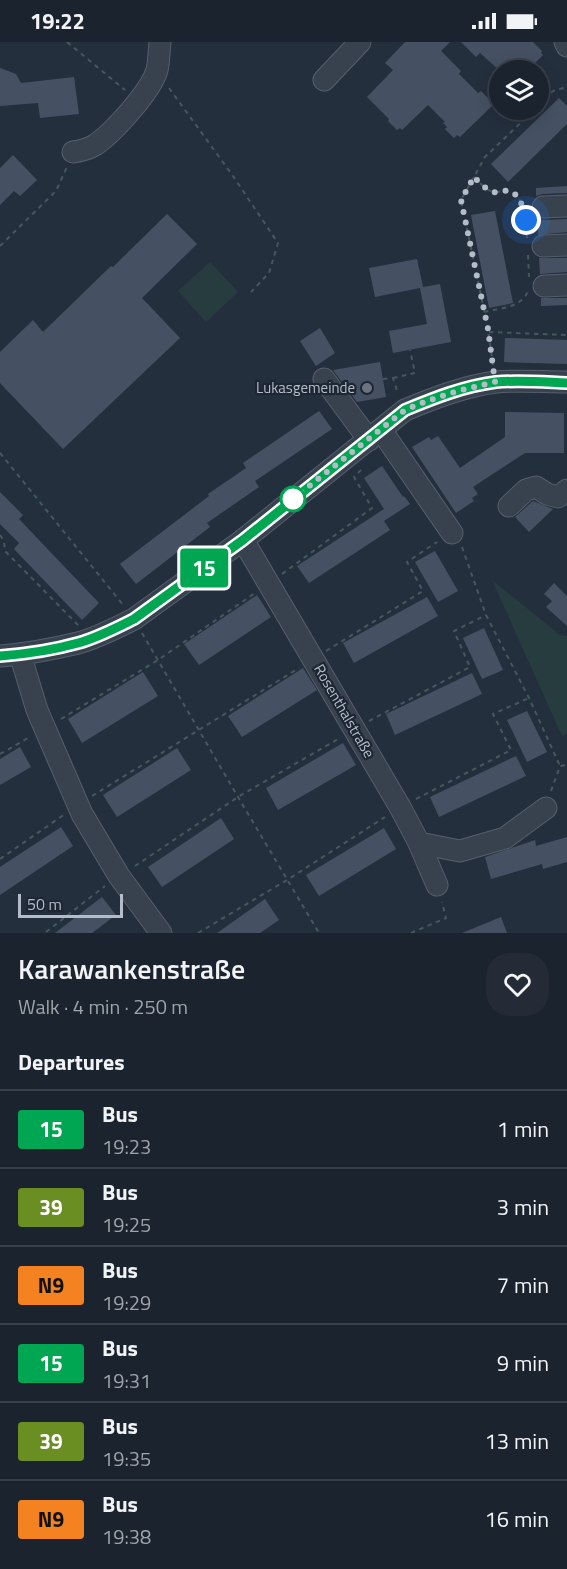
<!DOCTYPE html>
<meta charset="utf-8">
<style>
body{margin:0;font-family:"Titillium Web",sans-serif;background:#242b36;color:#f1f3f6;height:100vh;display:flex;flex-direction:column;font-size:22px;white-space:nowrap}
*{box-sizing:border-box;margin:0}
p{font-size:20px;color:#a0a4aa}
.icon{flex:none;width:33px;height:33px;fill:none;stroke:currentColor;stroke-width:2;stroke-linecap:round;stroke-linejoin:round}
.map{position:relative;height:891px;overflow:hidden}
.sheet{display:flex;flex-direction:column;background:#1b232e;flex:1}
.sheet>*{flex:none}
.badge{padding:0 12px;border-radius:4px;font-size:21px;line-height:39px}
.controls{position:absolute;left:489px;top:18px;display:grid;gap:12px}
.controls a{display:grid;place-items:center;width:60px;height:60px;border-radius:50%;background:#1b232e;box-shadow:0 3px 15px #0003,0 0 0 2px #39404a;font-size:30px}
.scale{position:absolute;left:18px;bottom:15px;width:105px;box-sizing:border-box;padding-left:6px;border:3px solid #b4bcc9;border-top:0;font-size:16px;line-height:21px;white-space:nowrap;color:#b4bcc9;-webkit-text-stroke:4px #1d2633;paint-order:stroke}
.you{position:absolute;width:30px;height:30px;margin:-15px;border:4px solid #fff;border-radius:50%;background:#1a73e8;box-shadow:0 0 0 9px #1a73e833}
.map>.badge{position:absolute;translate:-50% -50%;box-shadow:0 0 0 3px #fff}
h2{padding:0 18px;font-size:22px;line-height:54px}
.round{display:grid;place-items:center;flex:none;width:63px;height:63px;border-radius:24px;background:#242b36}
.head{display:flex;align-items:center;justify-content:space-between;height:102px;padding:0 18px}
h1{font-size:28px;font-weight:600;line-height:45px}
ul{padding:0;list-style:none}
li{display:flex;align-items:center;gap:18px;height:78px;padding:0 18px;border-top:2px solid #39404a}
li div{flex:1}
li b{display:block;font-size:22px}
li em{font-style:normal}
li .badge{min-width:66px;font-weight:700;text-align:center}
.status{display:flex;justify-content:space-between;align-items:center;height:42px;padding:0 30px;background:#1b232e;direction:ltr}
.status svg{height:16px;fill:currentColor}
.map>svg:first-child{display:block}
.green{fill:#263c3f}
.building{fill:#455162}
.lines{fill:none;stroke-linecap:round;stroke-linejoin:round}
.minor-casing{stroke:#565f6c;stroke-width:23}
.path{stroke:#44595c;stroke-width:2;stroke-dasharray:4.5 4.5;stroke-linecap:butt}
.minor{stroke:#38414e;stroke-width:21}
.line-casing{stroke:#fff;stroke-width:14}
.line{stroke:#00a651;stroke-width:9}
.walk{stroke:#b4bcc9;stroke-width:6;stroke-dasharray:0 10.8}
.worship-dot{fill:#6b7280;stroke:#1d2633;stroke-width:2}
.stop-dot{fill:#fff;stroke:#00a651;stroke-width:3}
.labels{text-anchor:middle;stroke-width:4.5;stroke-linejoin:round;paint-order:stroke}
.poi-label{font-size:15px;fill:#b4bcc9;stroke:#1d2633;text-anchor:end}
.street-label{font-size:15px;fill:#b4bcc9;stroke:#1d2633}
</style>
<div class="status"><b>19:22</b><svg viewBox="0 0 49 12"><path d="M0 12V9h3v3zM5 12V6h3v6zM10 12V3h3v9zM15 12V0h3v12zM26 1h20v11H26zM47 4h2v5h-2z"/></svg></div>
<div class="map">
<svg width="567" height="891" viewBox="0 0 567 891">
<rect width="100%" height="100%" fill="#242f3e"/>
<g class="green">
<path d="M 210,220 L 238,250 L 206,280 L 178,249 Z"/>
<path d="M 492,538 L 560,593 L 567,594 L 567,692 L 562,694 Z"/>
</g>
<g class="building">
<path d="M 405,0 L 450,0 L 441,9 L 461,29 L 459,32 L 478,51 L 481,49 L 494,62 L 460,95 L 457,93 L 454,96 L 445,87 L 447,85 L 443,81 L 445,80 L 428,63 L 402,88 L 400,86 L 397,88 L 388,79 L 389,77 L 367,55 L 393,28 L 385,21 Z"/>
<path d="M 461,0 L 533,0 L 542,9 L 541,11 L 543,13 L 528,28 L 499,28 L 480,11 L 476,15 Z"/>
<path d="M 0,26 L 16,32 L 21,41 L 74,35 L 79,72 L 40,76 L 38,61 L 0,64 Z"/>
<path d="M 559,56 L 567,64 L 567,82 L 508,140 L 491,122 Z"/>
<path d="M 13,113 L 37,138 L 20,154 L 14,149 L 0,163 L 0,126 Z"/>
<path d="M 567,144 L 567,151 L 542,152 L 536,154 L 536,146 Z"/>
<path d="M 495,169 L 513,261 L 489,266 L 471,173 Z"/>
<path d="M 167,172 L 197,202 L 142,256 L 180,296 L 63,407 L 0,341 L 0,310 L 33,278 L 43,290 L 111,224 L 113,225 Z"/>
<path d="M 537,176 L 544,178 L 567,177 L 567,190 L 538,193 Z"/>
<path d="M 539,216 L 567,216 L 567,230 L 540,232 Z"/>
<path d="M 417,217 L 423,245 L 440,242 L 451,300 L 393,311 L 389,289 L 427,282 L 420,246 L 375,255 L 369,226 Z"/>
<path d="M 541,256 L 567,256 L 567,263 L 541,264 Z"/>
<path d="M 320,286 L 335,311 L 316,324 L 300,299 Z"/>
<path d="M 505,296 L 567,298 L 567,322 L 504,320 Z"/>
<path d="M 380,320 L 386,355 L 357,360 L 350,351 L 348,338 L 341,339 L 333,328 Z"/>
<path d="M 319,369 L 332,387 L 255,439 L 259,445 L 207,481 L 210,485 L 136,542 L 120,522 L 209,454 L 208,452 L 246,426 L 243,421 Z"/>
<path d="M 505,370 L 564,371 L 564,411 L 525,411 L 473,445 L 478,452 L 472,456 L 474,459 L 456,471 L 412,405 L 429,395 L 431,398 L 438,394 L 460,426 L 505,395 Z"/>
<path d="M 382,424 L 403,455 L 404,454 L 410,462 L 384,479 L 390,488 L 309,541 L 297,524 L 384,467 L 364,436 Z"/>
<path d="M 0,450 L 23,473 L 19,477 L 99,561 L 82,578 L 14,507 L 19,501 L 0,482 Z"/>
<path d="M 533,459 L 553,467 L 529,490 L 515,475 Z"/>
<path d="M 435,509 L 458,549 L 438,560 L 415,520 Z"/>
<path d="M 554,541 L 567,554 L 567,584 L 546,565 L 552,559 L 544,552 Z"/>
<path d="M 257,553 L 271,575 L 199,623 L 184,602 Z"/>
<path d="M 427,555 L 438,574 L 354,621 L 343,601 Z"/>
<path d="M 484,586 L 503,628 L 482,637 L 463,596 Z"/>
<path d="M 303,626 L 317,648 L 242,695 L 228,674 Z"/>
<path d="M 143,630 L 158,654 L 82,701 L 68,677 Z"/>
<path d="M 472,631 L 482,652 L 395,693 L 386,672 Z"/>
<path d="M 527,669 L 547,710 L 527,720 L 507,678 Z"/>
<path d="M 343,701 L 356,723 L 278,768 L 266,746 Z"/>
<path d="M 20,705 L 31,725 L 0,743 L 0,717 Z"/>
<path d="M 177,706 L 191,728 L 117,775 L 103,753 Z"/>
<path d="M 516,714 L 526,734 L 439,775 L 430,755 Z"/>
<path d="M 221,776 L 234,797 L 162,845 L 148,825 Z"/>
<path d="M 61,785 L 73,804 L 0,853 L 0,825 Z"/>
<path d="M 384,786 L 396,807 L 319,854 L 306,833 Z"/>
<path d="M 567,795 L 567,820 L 543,827 L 542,822 L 491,837 L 485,815 L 535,798 L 536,804 Z"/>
<path d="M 102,855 L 116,873 L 92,891 L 55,891 Z"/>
<path d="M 265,857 L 279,878 L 260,891 L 217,891 Z"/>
<path d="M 501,875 L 507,891 L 462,891 Z"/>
</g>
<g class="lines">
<g class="minor-casing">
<g id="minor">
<path d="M 565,0 L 567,4"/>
<path d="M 324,38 L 360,0"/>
<path d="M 73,110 C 81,109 88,107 95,103 C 113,91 151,49 157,28 C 159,19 159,9 160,0"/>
<path d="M 543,165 L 567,164"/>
<path d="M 543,204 L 567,203"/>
<path d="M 544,244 L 567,243"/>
<path d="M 324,337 L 369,398"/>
<path d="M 381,388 L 452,491"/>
<path d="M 509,464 L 526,448 L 536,445 L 547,452 L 558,455 L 567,448"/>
<path d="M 243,498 L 400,765 L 419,801 L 437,843"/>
<path d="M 20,612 L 37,668 L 82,772 L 119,834 L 161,891"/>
<path d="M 0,614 C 26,612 53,607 78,601 C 97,596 116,586 134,577 L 243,498 L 405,368 C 434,356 465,344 496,340 C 519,338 544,340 567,340"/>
<path d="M 419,801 L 460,809 L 505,796 L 546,766"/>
</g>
</g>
<g class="path">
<path d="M 67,0 L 125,48"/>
<path d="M 169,46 L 233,134 L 278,201 L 269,231 L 251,250"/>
<path d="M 538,63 L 553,49 L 567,45"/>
<path d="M 474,135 C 479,140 486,148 493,150 C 498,151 503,148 508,149 C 525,152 526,182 527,196"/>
<path d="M 0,204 L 56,149 L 67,125"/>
<path d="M 528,213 L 529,235"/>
<path d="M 484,270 C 501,266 521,266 528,249"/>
<path d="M 489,290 L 567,293"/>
<path d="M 493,323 L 488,287 L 461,158 L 485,115 L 534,68"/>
<path d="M 393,336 L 415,331 L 410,308"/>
<path d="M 383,337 L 393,336 L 398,352"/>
<path d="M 0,411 L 124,564"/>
<path d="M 0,493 L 4,499 L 5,509 L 78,583"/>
<path d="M 462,505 L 486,573 L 529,656 L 560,724"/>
<path d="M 282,532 L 372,466 L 354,435 L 364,425"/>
<path d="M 142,591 L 238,755 L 319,891"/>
<path d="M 326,609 L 423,549 L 407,520 L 437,500"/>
<path d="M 61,677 L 158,618 L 255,551"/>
<path d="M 369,679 L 470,625 L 454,589 L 486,573"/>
<path d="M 0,712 L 30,695"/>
<path d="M 551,749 L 560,724 L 567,723"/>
<path d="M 92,754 L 299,626"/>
<path d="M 416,757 L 511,708 L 493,672 L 529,656"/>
<path d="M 0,817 L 65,772"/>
<path d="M 135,824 L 238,755 L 338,697"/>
<path d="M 46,890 L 105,844"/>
<path d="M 198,891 L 287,838 L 385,775"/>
<path d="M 411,891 L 446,876 L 442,860"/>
</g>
<use href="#minor" class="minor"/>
</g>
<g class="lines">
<g class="line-casing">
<path id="line" d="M 0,614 C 26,612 53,608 78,601 C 97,596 116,586 134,577 L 243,498 L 405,368 C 434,356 464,344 496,340 C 519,338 543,340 567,341"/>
</g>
<use href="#line" class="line"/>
<path class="walk" d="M 293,457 L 405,368 C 435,355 463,347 495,340 L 488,287 L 461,158 L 474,135 C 479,140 486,148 494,150 C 498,151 504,148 509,149 C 520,152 524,168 526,178"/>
</g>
<circle class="worship-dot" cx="367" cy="346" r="6"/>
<circle class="stop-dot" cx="293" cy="457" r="12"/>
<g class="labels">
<g class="poi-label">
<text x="355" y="351">Lukasgemeinde</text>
</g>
<g class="street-label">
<text transform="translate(344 669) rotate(60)" y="5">Rosenthalstraße</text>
</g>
</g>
</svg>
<div class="controls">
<a><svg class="icon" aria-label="layers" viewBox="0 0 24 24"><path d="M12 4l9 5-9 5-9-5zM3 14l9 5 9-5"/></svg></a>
</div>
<div class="scale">50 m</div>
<div class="you" style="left:526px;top:178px"></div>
<b class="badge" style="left:204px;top:526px;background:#00a651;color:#fff">15</b>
</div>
<section class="sheet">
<div class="head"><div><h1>Karawankenstraße</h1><p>Walk · 4 min · 250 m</p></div><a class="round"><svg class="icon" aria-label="heart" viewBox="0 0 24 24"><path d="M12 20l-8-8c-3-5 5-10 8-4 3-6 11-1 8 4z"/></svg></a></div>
<h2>Departures</h2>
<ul>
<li><span class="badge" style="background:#00a651;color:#fff">15</span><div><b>Bus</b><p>19:23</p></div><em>1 min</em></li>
<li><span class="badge" style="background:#6b8e23;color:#fff">39</span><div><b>Bus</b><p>19:25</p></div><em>3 min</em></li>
<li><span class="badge" style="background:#f58220;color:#111">N9</span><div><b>Bus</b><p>19:29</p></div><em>7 min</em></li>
<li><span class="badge" style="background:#00a651;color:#fff">15</span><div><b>Bus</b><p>19:31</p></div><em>9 min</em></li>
<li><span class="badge" style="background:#6b8e23;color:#fff">39</span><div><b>Bus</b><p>19:35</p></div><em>13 min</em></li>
<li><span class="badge" style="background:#f58220;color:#111">N9</span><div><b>Bus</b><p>19:38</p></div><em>16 min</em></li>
</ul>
</section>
